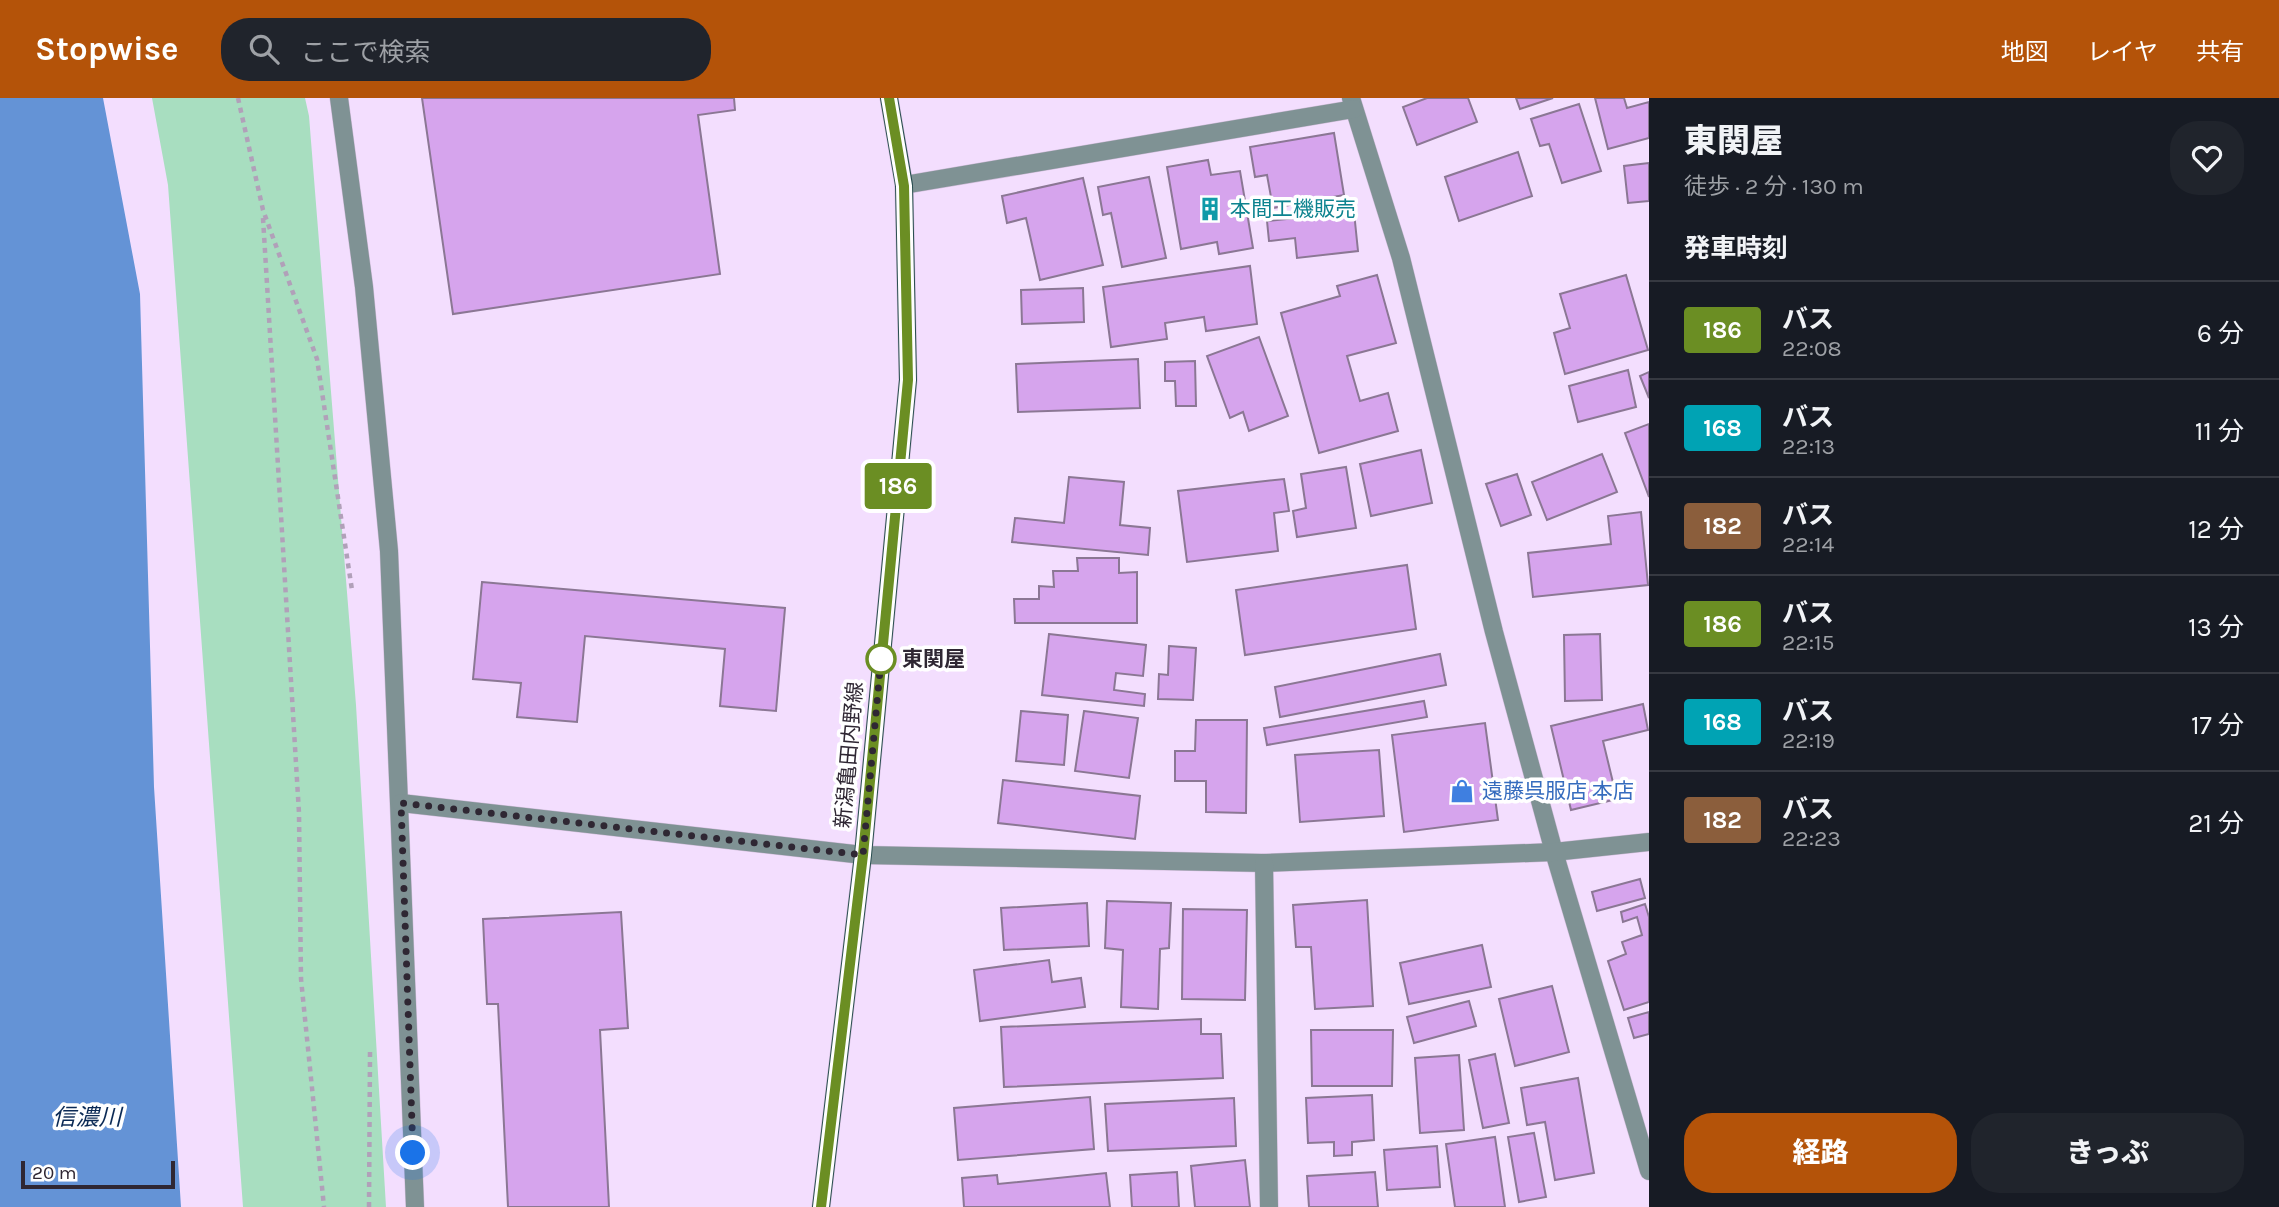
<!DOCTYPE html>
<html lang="ja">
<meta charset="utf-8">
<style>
body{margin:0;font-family:Karla,"Noto Sans JP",sans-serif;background:#20242c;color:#f1f3f6;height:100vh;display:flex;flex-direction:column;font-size:26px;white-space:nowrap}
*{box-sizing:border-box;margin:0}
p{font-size:23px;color:#9ea1a6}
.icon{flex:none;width:38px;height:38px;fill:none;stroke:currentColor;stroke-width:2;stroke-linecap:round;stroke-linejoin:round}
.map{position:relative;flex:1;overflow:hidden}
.side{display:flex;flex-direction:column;background:#171b24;width:630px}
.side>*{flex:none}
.badge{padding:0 14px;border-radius:5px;font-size:24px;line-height:46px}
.scale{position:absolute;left:21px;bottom:18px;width:154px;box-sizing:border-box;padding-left:7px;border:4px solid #2f2733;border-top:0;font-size:19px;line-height:24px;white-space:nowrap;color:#2f2733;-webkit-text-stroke:5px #fff;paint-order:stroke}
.you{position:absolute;width:35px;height:35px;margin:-18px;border:5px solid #fff;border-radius:50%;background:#1a73e8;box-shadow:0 0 0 10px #1a73e833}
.map>.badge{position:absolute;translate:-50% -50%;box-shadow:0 0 0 4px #fff}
h2{padding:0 35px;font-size:26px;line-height:63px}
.round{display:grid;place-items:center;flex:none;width:74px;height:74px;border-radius:28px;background:#20242c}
.overview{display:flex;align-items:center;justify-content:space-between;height:119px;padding:0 35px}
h1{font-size:33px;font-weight:800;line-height:52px}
.primary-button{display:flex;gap:14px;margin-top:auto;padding:14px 35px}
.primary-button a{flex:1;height:80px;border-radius:28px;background:#b45309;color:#fff;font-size:28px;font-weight:800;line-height:80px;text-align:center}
.primary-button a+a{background:#20242c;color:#f1f3f6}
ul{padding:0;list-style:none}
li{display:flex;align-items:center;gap:21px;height:98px;padding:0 35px;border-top:2px solid #363941}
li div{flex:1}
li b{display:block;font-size:26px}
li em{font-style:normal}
li .badge{min-width:77px;font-weight:700;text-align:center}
header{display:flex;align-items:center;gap:42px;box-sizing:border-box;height:98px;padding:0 35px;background:#b45309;color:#fff}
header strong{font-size:33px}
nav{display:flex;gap:38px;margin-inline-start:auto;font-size:24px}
.search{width:490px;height:63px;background:#20242c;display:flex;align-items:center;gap:18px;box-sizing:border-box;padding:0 24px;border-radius:28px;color:#9ea1a6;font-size:26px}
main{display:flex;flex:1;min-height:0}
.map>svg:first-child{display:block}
.green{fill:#a8dec0}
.water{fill:#6493d6}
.building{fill:#d6a4ed;stroke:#8b7794;stroke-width:2}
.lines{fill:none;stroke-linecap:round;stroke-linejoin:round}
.minor-casing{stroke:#d0bdd9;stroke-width:19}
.major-casing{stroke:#d0bdd9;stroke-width:19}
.path{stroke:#b1a0b9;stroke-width:4.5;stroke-dasharray:5 5;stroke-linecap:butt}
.minor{stroke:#7f9294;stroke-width:18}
.major{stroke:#2a4e51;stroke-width:18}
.line-casing{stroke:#fff;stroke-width:16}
.line{stroke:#6b8e23;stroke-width:10}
.walk{stroke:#2f2733;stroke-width:7;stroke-dasharray:0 12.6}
.stop-dot{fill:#fff;stroke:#6b8e23;stroke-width:3.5}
.labels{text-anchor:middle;stroke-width:7;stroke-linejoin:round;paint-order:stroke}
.culture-label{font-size:21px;fill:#0d838f;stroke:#fff;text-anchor:start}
.stop-label{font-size:21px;font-weight:bold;fill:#2f2733;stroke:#fff;text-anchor:start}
.street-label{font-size:21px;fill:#2f2733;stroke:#fff}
.shop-label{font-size:21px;fill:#366cbe;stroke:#fff;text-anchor:start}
.water-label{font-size:23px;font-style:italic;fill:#0b2a55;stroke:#fff}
</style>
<header>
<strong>Stopwise</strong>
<div class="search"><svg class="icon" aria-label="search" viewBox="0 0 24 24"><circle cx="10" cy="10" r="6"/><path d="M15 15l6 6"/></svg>ここで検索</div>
<nav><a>地図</a><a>レイヤ</a><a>共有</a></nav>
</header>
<main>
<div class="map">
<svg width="1649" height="1109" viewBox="0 0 1649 1109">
<rect width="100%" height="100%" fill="#f3defe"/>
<path class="green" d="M 152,0 L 305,0 L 309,18 L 356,607 L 386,1109 L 243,1109 L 168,87 Z"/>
<path class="water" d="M 0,0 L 103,0 L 140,196 L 154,689 L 181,1109 L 0,1109 Z"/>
<g class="building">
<path d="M 422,0 L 734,0 L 735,12 L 698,17 L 720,176 L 453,216 Z"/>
<path d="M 1427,0 L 1468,0 L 1477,24 L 1417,47 L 1403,9 Z"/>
<path d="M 1516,0 L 1553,0 L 1520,11 Z"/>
<path d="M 1595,0 L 1624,0 L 1627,10 L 1649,4 L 1649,40 L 1608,51 Z"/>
<path d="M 1579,6 L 1601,73 L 1562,85 L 1549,46 L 1540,48 L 1531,21 Z"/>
<path d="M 1334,35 L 1344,97 L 1273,110 L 1267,77 L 1255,79 L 1250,49 Z"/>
<path d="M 1518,54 L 1532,98 L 1459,123 L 1445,79 Z"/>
<path d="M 1208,62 L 1211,77 L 1240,73 L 1253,150 L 1219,156 L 1217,144 L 1181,151 L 1167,69 Z"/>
<path d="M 1649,65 L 1649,103 L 1628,105 L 1624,68 Z"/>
<path d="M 1149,79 L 1166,160 L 1122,169 L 1111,115 L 1103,117 L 1098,89 Z"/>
<path d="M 1083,80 L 1103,167 L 1040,182 L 1026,120 L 1007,125 L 1002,98 Z"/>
<path d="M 1354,114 L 1358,153 L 1297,160 L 1295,140 L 1269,143 L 1267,123 Z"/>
<path d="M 1250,168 L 1257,226 L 1206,233 L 1204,219 L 1165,225 L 1167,241 L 1111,249 L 1103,189 Z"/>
<path d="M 1377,177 L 1396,245 L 1347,258 L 1360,303 L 1388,295 L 1398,333 L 1319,355 L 1281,215 L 1340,198 L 1337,188 Z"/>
<path d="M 1626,177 L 1648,252 L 1565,276 L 1554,235 L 1570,230 L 1560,196 Z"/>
<path d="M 1083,190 L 1084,224 L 1022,226 L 1021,192 Z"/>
<path d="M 1259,239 L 1288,318 L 1249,333 L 1243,314 L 1230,320 L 1207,258 Z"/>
<path d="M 1138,261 L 1140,310 L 1018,314 L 1016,266 Z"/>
<path d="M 1195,263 L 1196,308 L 1176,308 L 1175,283 L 1165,283 L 1165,264 Z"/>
<path d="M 1628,272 L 1636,309 L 1578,324 L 1569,288 Z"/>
<path d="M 1649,274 L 1649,300 L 1640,278 Z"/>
<path d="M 1649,326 L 1649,399 L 1625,335 Z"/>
<path d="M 1421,352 L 1432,405 L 1371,418 L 1360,366 Z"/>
<path d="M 1602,356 L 1617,394 L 1547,422 L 1532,384 Z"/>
<path d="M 1346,369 L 1356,430 L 1297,439 L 1293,413 L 1306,410 L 1301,376 Z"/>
<path d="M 1517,376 L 1531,417 L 1501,428 L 1486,386 Z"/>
<path d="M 1069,379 L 1124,384 L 1120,427 L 1150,430 L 1148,457 L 1012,444 L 1015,420 L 1064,425 Z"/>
<path d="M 1284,381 L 1289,413 L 1274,415 L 1278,453 L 1187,464 L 1178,393 Z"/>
<path d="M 1641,414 L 1648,487 L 1533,499 L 1528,455 L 1611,446 L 1608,418 Z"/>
<path d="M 1077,460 L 1119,460 L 1119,475 L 1137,474 L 1137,525 L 1015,525 L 1014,501 L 1039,501 L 1039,488 L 1054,489 L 1053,473 L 1078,473 Z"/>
<path d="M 1407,467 L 1416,531 L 1245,557 L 1236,492 Z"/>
<path d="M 482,484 L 785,510 L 776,613 L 720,608 L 725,551 L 585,538 L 577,624 L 517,619 L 521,585 L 473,581 Z"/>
<path d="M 1049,536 L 1146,547 L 1143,578 L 1116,575 L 1114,592 L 1145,596 L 1144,608 L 1042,597 Z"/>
<path d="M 1600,536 L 1602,602 L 1565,603 L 1564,537 Z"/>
<path d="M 1169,548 L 1196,550 L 1193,602 L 1158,601 L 1159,576 L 1168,577 Z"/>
<path d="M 1440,556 L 1446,587 L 1280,619 L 1275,589 Z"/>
<path d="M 1424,603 L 1427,619 L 1267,647 L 1264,630 Z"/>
<path d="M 1643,606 L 1648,632 L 1603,643 L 1617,701 L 1571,712 L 1551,628 Z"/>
<path d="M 1021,613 L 1068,617 L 1064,667 L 1016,663 Z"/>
<path d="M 1084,613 L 1138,620 L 1129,680 L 1075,673 Z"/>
<path d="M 1196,622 L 1247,622 L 1246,715 L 1206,714 L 1206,683 L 1175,683 L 1175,653 L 1195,653 Z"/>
<path d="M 1485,625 L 1498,722 L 1404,734 L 1392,637 Z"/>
<path d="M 1379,652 L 1384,718 L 1300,724 L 1295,657 Z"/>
<path d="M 1003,682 L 1140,698 L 1135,741 L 998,725 Z"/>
<path d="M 1640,781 L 1645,800 L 1597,813 L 1592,794 Z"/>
<path d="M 1367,802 L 1373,908 L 1315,911 L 1311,849 L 1296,849 L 1293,807 Z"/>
<path d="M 1107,803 L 1171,805 L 1169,850 L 1160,851 L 1158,911 L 1121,909 L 1123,852 L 1105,850 Z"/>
<path d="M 1087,805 L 1089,848 L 1004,852 L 1001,810 Z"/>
<path d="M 1645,806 L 1649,819 L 1649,904 L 1624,912 L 1608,863 L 1626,856 L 1622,844 L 1642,837 L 1637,819 L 1623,824 L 1621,814 Z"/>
<path d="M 1183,811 L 1247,812 L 1245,902 L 1182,901 Z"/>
<path d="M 621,814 L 628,930 L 600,932 L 609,1109 L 508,1109 L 498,906 L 487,906 L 483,821 Z"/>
<path d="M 1482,847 L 1491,889 L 1409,906 L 1400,865 Z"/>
<path d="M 1049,862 L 1052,884 L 1081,880 L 1085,909 L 980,923 L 974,872 Z"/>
<path d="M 1552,888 L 1569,954 L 1515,968 L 1499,901 Z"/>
<path d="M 1469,903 L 1476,928 L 1414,945 L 1407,919 Z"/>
<path d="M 1649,914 L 1649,936 L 1634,940 L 1628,920 Z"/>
<path d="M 1201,921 L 1201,936 L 1221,936 L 1223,980 L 1004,989 L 1001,929 Z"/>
<path d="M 1311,932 L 1393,932 L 1392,988 L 1312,988 Z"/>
<path d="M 1495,956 L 1509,1025 L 1483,1030 L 1469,962 Z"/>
<path d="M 1459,957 L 1464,1032 L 1420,1035 L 1415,960 Z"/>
<path d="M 1578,980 L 1594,1075 L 1555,1082 L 1545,1024 L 1527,1027 L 1521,990 Z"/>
<path d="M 1372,997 L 1374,1042 L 1352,1044 L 1352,1057 L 1334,1058 L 1334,1044 L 1308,1045 L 1306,1000 Z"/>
<path d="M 1090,999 L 1094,1051 L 958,1062 L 954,1010 Z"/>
<path d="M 1234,1000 L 1236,1048 L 1108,1053 L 1105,1006 Z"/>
<path d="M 1534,1035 L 1546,1099 L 1519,1104 L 1508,1039 Z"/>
<path d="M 1495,1039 L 1505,1109 L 1455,1109 L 1446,1046 Z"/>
<path d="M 1437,1048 L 1440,1089 L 1387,1092 L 1384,1052 Z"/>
<path d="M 1245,1062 L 1250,1109 L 1195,1109 L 1191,1068 Z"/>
<path d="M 1177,1074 L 1179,1109 L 1132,1109 L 1130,1077 Z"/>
<path d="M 1375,1074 L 1378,1109 L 1309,1109 L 1307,1078 Z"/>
<path d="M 1106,1075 L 1110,1109 L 964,1109 L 962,1080 L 997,1077 L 998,1086 Z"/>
</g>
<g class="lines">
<g class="minor-casing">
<g id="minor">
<path d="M 339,0 L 364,189 L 389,453 L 415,1109"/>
<path d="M 1351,0 L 1401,160 L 1494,534 L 1554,754 L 1649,1073"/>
<path d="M 904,87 L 1354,11"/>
<path d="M 401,705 L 863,757 L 1264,765 L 1554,754 L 1649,744"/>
<path d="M 1264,765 L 1269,1109"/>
</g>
</g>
<g class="major-casing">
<path id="major" d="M 821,1109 L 863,757 L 908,282 L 904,87 L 889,0"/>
</g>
<g class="path">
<path d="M 238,0 L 263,112 L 317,261 L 352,492"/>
<path d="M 263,120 L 299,715 L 301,881 L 324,1109"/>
<path d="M 369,1109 L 370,954"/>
</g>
<use href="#minor" class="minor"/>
<use href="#major" class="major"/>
</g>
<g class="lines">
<g class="line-casing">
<path id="line" d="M 821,1109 L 863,757 L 908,282 L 904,88 L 889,0"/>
</g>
<use href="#line" class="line"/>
<path class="walk" d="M 413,1055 L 401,705 L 863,757 L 881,561"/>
</g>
<defs>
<g id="building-bare" transform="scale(1.89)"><path d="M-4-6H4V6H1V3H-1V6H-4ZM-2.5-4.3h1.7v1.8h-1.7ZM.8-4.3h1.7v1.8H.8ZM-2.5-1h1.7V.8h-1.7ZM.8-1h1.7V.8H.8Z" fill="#0f9aa8" stroke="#fff" stroke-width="2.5" paint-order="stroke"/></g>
<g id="shop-bare" transform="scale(1.89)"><path d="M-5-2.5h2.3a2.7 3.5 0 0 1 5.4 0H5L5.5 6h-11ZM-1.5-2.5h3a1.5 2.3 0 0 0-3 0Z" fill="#3f7fe0" stroke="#fff" stroke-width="2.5" paint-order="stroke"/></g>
</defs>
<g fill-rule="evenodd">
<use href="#building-bare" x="1210" y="111"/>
<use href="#shop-bare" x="1462" y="693"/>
</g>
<circle class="stop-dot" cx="881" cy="561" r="14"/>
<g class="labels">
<g class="culture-label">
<text x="1230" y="118">本間工機販売</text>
</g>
<g class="stop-label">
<text x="902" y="568">東関屋</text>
</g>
<g class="street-label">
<text transform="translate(849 657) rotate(-85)" y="7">新潟亀田内野線</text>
</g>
<g class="shop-label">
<text x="1482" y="700">遠藤呉服店 本店</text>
</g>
<g class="water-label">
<text x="87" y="1027">信濃川</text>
</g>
</g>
</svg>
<div class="scale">20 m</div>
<div class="you" style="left:413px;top:1055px"></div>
<b class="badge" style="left:898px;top:388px;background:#6b8e23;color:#fff">186</b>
</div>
<section class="side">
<div class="overview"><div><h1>東関屋</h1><p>徒歩 · 2 分 · 130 m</p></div><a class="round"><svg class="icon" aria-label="heart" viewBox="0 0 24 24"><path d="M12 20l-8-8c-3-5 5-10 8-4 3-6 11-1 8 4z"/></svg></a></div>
<h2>発車時刻</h2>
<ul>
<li><span class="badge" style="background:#6b8e23;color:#fff">186</span><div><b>バス</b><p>22:08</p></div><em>6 分</em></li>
<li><span class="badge" style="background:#00a3b4;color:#fff">168</span><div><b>バス</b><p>22:13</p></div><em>11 分</em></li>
<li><span class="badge" style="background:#8b5e3c;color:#fff">182</span><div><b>バス</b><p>22:14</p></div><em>12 分</em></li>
<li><span class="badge" style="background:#6b8e23;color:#fff">186</span><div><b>バス</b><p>22:15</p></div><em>13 分</em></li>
<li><span class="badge" style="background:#00a3b4;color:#fff">168</span><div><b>バス</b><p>22:19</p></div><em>17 分</em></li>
<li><span class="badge" style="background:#8b5e3c;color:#fff">182</span><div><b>バス</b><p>22:23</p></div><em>21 分</em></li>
</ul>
<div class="primary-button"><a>経路</a><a>きっぷ</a></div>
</section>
</main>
